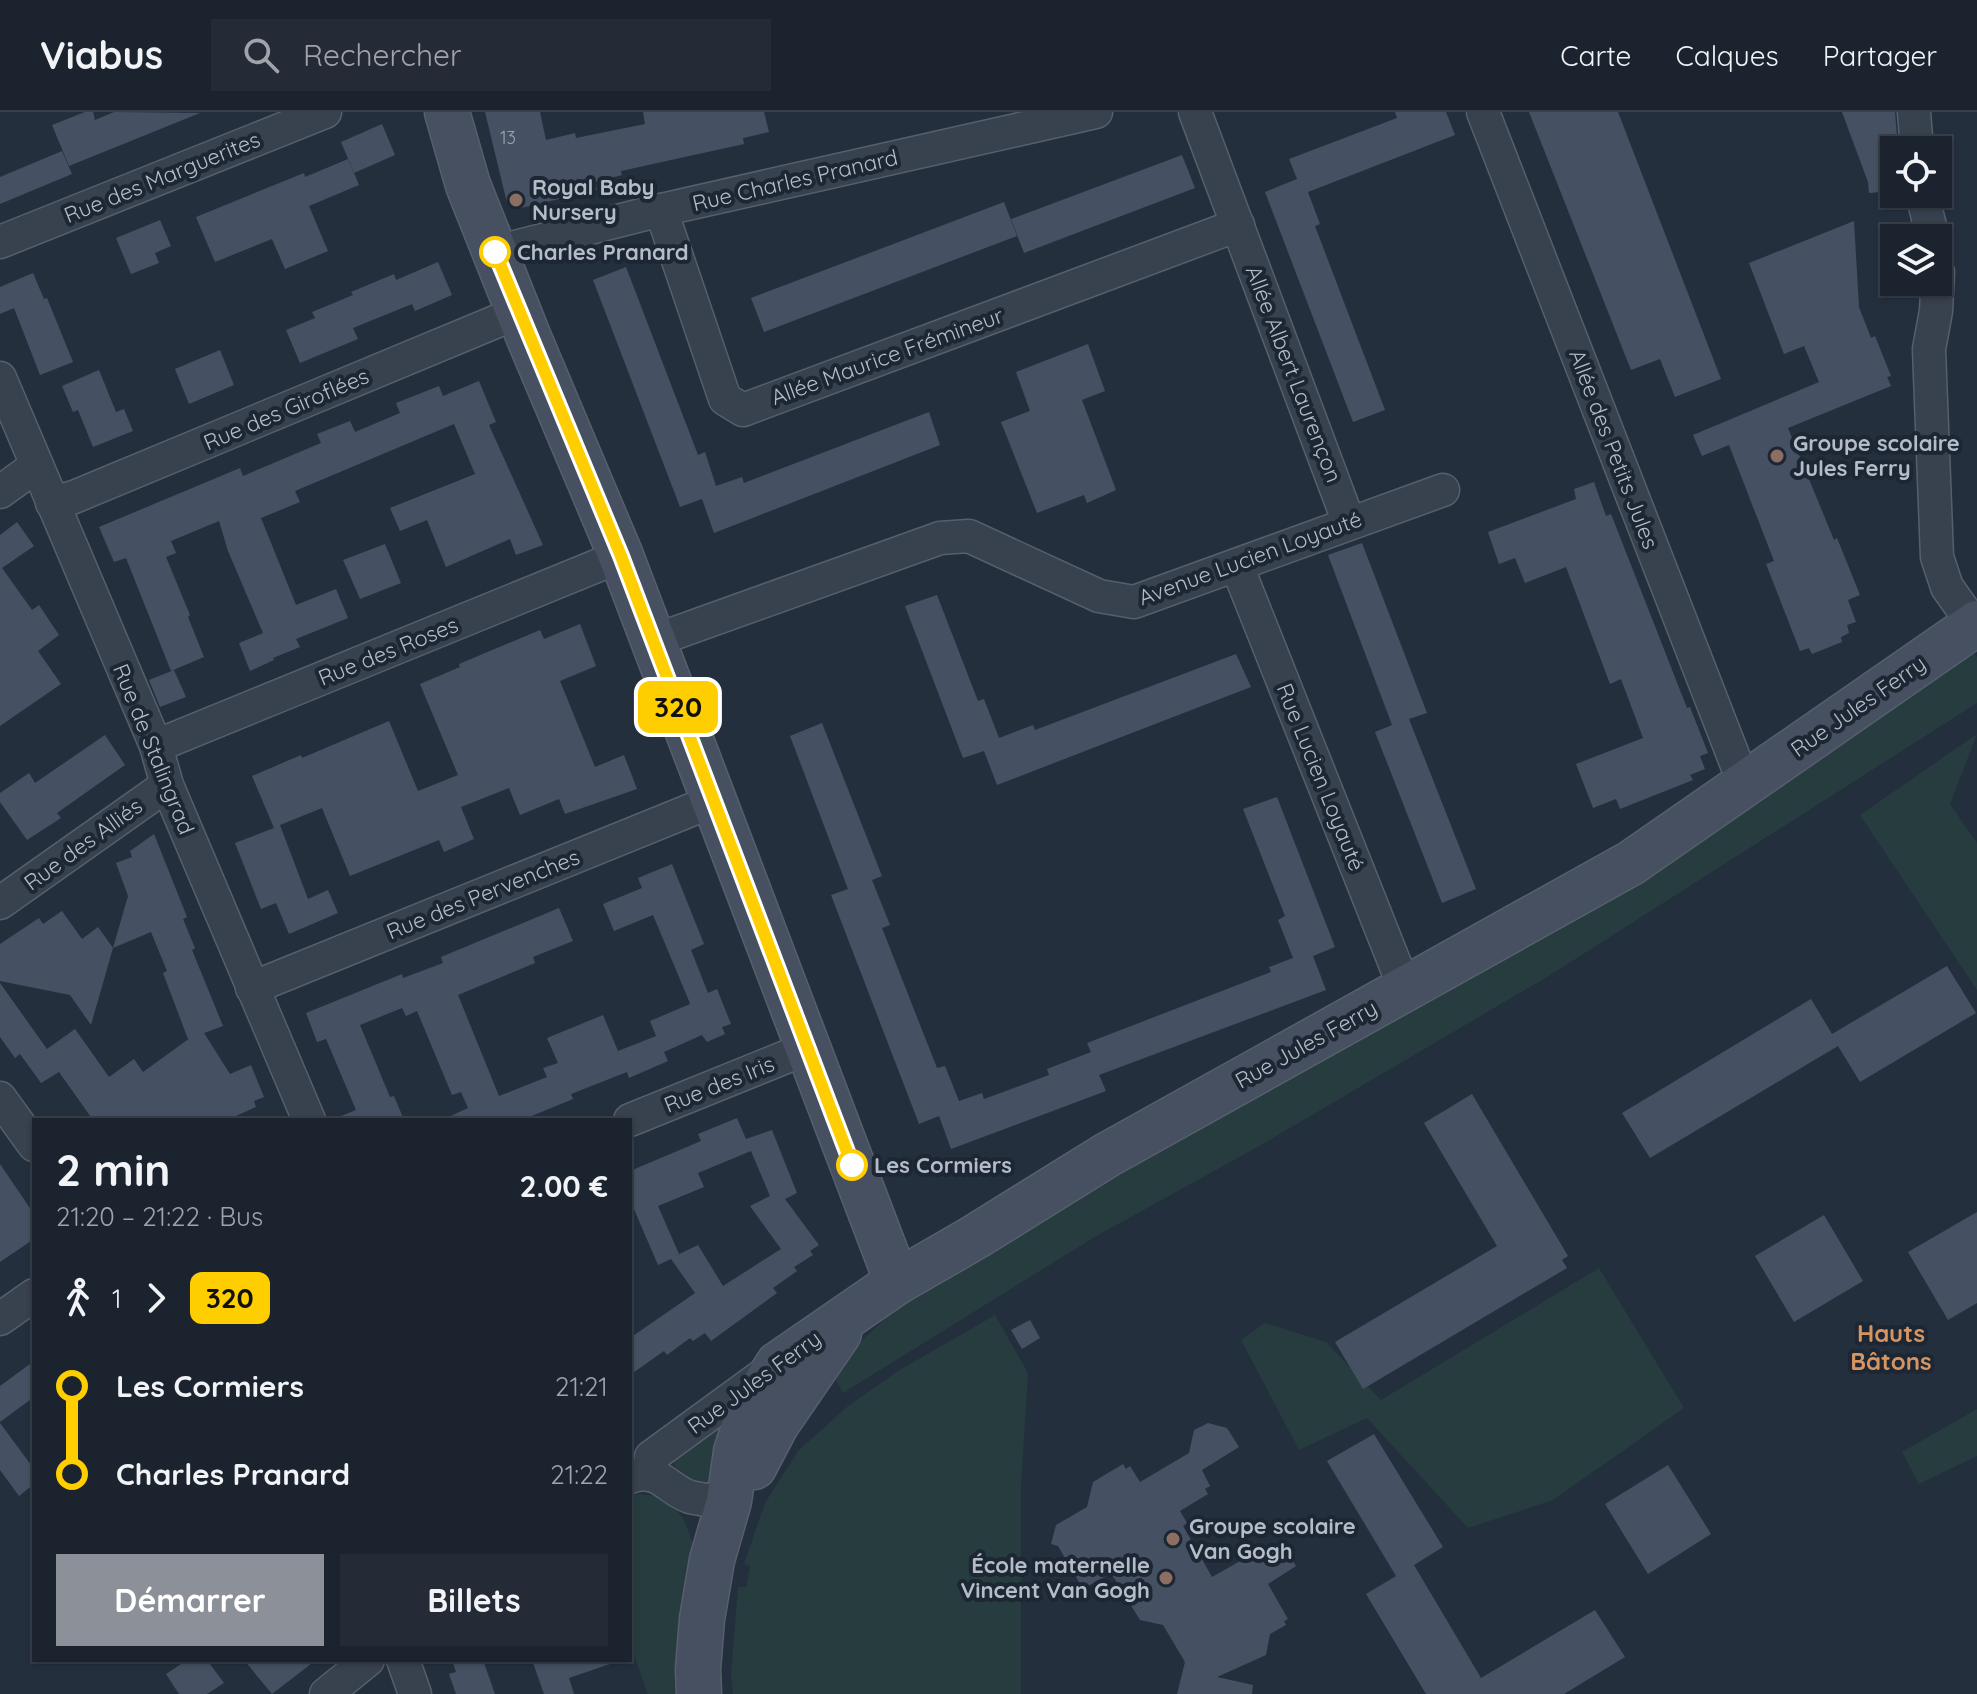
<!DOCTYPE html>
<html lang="fr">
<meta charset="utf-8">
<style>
body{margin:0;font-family:Quicksand,sans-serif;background:#242b36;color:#f1f3f6;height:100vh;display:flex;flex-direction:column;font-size:30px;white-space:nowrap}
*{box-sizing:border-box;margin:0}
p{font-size:26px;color:#a0a4aa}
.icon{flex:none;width:44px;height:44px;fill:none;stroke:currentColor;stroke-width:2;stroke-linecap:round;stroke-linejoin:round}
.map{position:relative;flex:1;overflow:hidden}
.drawer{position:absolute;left:32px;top:1006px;width:600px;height:544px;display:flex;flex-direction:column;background:#1b232e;border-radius:0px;box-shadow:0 2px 6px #0004,0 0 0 2px #39404a}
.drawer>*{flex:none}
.badge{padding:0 16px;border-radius:12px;font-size:28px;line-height:52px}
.fabs{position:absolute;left:1880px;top:24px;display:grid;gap:16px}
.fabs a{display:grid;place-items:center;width:72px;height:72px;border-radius:0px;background:#1b232e;box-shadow:0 2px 6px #0004,0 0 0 2px #39404a;font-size:40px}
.map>.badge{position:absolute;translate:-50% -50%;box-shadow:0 0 0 4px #fff}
.legs{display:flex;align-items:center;gap:12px;height:88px;padding:0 24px;font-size:26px}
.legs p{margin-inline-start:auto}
.head{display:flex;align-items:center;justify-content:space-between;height:136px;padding:0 24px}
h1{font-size:44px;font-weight:800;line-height:60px}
.action{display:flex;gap:16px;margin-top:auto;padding:16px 24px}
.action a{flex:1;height:92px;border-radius:0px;background:#8c9099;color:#fff;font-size:32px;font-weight:800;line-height:92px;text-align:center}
.action a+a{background:#242b36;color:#f1f3f6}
ul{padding:0 24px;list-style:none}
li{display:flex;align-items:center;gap:28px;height:88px;font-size:30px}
li i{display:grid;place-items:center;width:12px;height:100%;margin:0 10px;background:currentColor}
li i::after{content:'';width:20px;height:20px;margin:-10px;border:6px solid;border-radius:50%;background:#1b232e}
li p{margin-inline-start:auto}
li:first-child i{background:linear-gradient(#0000 50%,currentColor 0)}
li:last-child i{background:linear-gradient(currentColor 50%,#0000 0)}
header{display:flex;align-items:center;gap:48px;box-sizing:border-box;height:112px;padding:0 40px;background:#1b232e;border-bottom:2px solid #39404a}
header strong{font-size:38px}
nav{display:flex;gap:44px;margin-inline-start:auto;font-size:28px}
.search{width:560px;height:72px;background:#242b36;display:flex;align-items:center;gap:20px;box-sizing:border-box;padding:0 28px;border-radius:0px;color:#a0a4aa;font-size:30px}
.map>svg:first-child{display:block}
.green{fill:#263c3f}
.building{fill:#455162;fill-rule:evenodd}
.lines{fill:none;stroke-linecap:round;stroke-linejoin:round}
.street-casing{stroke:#565f6c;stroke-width:35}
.secondary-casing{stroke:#565f6c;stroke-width:47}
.street{stroke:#38414e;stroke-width:32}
.secondary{stroke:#465061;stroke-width:44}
.line-1-casing{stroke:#fff;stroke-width:18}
.line-1{stroke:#ffce00;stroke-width:12}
.education-dot{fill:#8d6e63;stroke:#1d2633;stroke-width:3}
.stop-1-dot{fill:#fff;stroke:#ffce00;stroke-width:4}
.labels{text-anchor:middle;stroke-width:8;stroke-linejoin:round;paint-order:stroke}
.number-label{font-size:18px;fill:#98a1af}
.street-label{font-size:22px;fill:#b4bcc9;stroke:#1d2633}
.poi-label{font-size:22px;font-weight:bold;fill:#b4bcc9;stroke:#1d2633;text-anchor:start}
.stop-label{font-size:22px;font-weight:bold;fill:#b4bcc9;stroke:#1d2633;text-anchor:start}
.neighbourhood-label{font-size:24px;font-weight:bold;fill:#d59563;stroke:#1d2633}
</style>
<header>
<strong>Viabus</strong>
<div class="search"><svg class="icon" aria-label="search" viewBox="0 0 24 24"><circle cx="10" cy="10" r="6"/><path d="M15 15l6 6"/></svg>Rechercher</div>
<nav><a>Carte</a><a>Calques</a><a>Partager</a></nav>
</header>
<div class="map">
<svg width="1977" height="1582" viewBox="0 0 1977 1582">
<rect width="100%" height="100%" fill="#242f3e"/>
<g class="green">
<path d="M 1972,539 L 1977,545 L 1977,591 L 1552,862 L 1261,1033 L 1093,1126 L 843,1281 L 830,1257 L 917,1178 L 1309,955 Z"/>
<path d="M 1977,622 L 1950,692 L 1977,731 L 1977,878 L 1860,703 Z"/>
<path d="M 1599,1156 L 1684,1296 L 1553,1388 L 1468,1416 L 1367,1306 L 1299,1338 L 1241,1228 L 1265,1211 L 1326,1230 L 1381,1288 Z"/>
<path d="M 995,1203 L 1028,1261 L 1021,1374 L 1021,1582 L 733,1582 L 731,1562 L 738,1475 L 746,1475 L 750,1454 L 744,1452 L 765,1391 L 798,1339 L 848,1294 L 898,1259 Z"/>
<path d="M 1977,1297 L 1977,1344 L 1919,1372 L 1902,1340 Z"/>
<path d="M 732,1303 L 716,1375 L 707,1379 L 674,1354 L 676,1342 Z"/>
<path d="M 630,1381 L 657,1384 L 673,1394 L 683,1406 L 694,1433 L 684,1582 L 648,1582 L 630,1533 Z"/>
</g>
<g class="building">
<path d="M 85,0 L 93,0 L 95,8 L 114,0 L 200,1 L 69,54 L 52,13 Z"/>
<path d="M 485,0 L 540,0 L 546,28 L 575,21 L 576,26 L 645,12 L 643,0 L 764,0 L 769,20 L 743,26 L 744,32 L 621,59 L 622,63 L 595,70 L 597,78 L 517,97 L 507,91 Z"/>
<path d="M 1395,0 L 1446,0 L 1455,23 L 1308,80 L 1320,112 L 1315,114 L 1385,298 L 1353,310 L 1265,80 L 1297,67 L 1289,47 L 1397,6 Z"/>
<path d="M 1529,0 L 1618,0 L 1721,267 L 1675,285 L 1660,247 L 1631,258 Z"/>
<path d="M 1842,0 L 1895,0 L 1898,38 L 1894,38 L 1894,79 L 1869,81 L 1868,70 Z"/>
<path d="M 382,12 L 395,43 L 354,61 L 341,30 Z"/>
<path d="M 62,39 L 72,62 L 0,92 L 0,65 Z"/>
<path d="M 1182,43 L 1195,76 L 1024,141 L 1011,107 Z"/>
<path d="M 348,47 L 359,73 L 309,94 L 328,139 L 285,157 L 272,127 L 215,150 L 196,105 L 304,61 L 305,65 Z"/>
<path d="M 1004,90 L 1017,124 L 764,220 L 751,186 Z"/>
<path d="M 160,108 L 171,134 L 155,141 L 159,151 L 131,162 L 116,126 Z"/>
<path d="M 1854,109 L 1859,195 L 1871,226 L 1875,224 L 1891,264 L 1887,265 L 1891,274 L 1788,316 L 1834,428 L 1837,426 L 1860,483 L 1848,488 L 1856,510 L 1847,513 L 1849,521 L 1841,525 L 1842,530 L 1812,542 L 1809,536 L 1800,539 L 1766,452 L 1774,449 L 1729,333 L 1702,344 L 1693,323 L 1819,270 L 1804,234 L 1784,242 L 1749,151 Z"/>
<path d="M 438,150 L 452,183 L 415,199 L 412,192 L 353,216 L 358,227 L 300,251 L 286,218 L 315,206 L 312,200 L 353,183 L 351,180 L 394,162 L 396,168 Z"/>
<path d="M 626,155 L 698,343 L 705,340 L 716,374 L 742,365 L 744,371 L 929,300 L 940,333 L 714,421 L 702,387 L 680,395 L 593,168 Z"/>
<path d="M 33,161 L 44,187 L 47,186 L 73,250 L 40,263 L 14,196 L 0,202 L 0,175 Z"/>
<path d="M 1088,232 L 1105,279 L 1082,288 L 1116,378 L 1087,391 L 1084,383 L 1037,401 L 1001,310 L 1030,299 L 1016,260 Z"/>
<path d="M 220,238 L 234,273 L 189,292 L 175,257 Z"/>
<path d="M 99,258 L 116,300 L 124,297 L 133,319 L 93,335 L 78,298 L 73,300 L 62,274 Z"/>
<path d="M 479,269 L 496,310 L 489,313 L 543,433 L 516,443 L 510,427 L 446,455 L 427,408 L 400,419 L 390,396 L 475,362 L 454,312 L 295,379 L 300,390 L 261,406 L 296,493 L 336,477 L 348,506 L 296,527 L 300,535 L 273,546 L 274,548 L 250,559 L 239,531 L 263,521 L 228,439 L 219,409 L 171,429 L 176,441 L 166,445 L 190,503 L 188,505 L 204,545 L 171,559 L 126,446 L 114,450 L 99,415 L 240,356 L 243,364 L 321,331 L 317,322 L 350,309 L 355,320 L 400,301 L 396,291 L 439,274 L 443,284 Z"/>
<path d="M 1594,370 L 1606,404 L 1611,402 L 1687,596 L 1690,595 L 1708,641 L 1700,644 L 1705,657 L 1690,663 L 1693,668 L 1620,697 L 1616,687 L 1593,696 L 1576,652 L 1643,626 L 1621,567 L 1610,572 L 1566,455 L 1525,471 L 1515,446 L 1499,452 L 1488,420 L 1576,387 L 1574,377 Z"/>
<path d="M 17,410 L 34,434 L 2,456 L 32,498 L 39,493 L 59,523 L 38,539 L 61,572 L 0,614 L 0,423 Z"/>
<path d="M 1362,431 L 1427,601 L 1409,607 L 1476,777 L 1442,791 L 1375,620 L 1392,613 L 1328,443 Z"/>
<path d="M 385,432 L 401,471 L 360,487 L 343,448 Z"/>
<path d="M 937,483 L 978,589 L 984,587 L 999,626 L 1033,613 L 1035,618 L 1236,542 L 1251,575 L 997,673 L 984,639 L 963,646 L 905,494 Z"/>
<path d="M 580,512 L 596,554 L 560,569 L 595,655 L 624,643 L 637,677 L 565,702 L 559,687 L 520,703 L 509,676 L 461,695 L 474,727 L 444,740 L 439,728 L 350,764 L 322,696 L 280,713 L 308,787 L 328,778 L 338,801 L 289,822 L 276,791 L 261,797 L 235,731 L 274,716 L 252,664 L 301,643 L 302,646 L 389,609 L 418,679 L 458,663 L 420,572 L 460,555 L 459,552 L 540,518 L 544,527 Z"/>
<path d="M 174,558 L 186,585 L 160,595 L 149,568 Z"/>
<path d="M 822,611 L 882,764 L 872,768 L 890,813 L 882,816 L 937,956 L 945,954 L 959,989 L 982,981 L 984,987 L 1049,963 L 1047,957 L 1091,940 L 1087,931 L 1271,860 L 1269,855 L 1293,846 L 1278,808 L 1285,804 L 1243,697 L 1277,685 L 1335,835 L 1313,844 L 1326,878 L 1099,963 L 1106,979 L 951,1037 L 939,1004 L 919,1012 L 831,783 L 848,777 L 790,624 Z"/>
<path d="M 105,623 L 125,653 L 57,701 L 61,706 L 27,728 L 0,690 L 0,681 L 29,661 L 35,671 Z"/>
<path d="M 154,722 L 187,805 L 183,807 L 195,836 L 192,838 L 223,914 L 204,921 L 230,962 L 251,953 L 264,985 L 254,989 L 256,995 L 227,1008 L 93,1008 L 59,960 L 41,971 L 20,942 L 15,946 L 0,925 L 0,871 L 47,937 L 75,917 L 109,965 L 134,947 L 143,960 L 190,926 L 188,927 L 163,861 L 167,859 L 151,820 L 113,836 L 128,784 L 116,751 L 132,745 L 130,739 Z"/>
<path d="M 672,752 L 704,832 L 691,838 L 708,881 L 717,877 L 731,912 L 722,915 L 725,922 L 707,930 L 702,923 L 664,940 L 668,949 L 629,966 L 627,960 L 571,982 L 573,987 L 522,1008 L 442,1008 L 468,996 L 461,980 L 452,983 L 417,899 L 406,904 L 402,896 L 360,913 L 390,985 L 394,984 L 404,1008 L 336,1008 L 336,1006 L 356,998 L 326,927 L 317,930 L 306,901 L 402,862 L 403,866 L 443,851 L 441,845 L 559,796 L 573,829 L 533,845 L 535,851 L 458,883 L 499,984 L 547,965 L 543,956 L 558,951 L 547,926 L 603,903 L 618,939 L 656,924 L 650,909 L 690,892 L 689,889 L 653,803 L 614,819 L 603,792 L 642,776 L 638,766 Z"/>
<path d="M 62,799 L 82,827 L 98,815 L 113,836 L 91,913 L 70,883 L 0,869 L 0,832 L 39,806 L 43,812 Z"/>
<path d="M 1947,854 L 1976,901 L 1860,970 L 1838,934 L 1650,1046 L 1622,1001 L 1811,887 L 1832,922 Z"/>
<path d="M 1472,982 L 1568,1144 L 1562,1148 L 1567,1156 L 1363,1277 L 1335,1230 L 1497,1134 L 1424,1011 Z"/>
<path d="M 737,1006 L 746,1027 L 772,1018 L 797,1081 L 785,1087 L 819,1133 L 810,1139 L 813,1143 L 794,1155 L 797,1159 L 773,1176 L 777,1181 L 711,1229 L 705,1221 L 693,1229 L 690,1226 L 667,1243 L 664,1239 L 630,1263 L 630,1226 L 695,1181 L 671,1147 L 658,1153 L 630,1088 L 630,1059 L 701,1029 L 698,1022 ZM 751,1039 L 770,1084 L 750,1094 L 781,1137 L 723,1174 L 698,1133 L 675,1144 L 679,1142 L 658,1094 L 704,1075 L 698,1061 Z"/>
<path d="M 0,1052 L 34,1102 L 34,1127 L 0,1150 Z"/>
<path d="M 1977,1100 L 1977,1191 L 1948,1208 L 1908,1140 Z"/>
<path d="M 1824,1103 L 1863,1169 L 1794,1210 L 1755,1144 Z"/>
<path d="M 1030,1208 L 1040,1226 L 1022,1237 L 1011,1218 Z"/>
<path d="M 34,1249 L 34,1285 L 0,1310 L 0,1274 Z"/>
<path d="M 0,1311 L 34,1357 L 34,1372 L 19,1384 L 0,1358 Z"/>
<path d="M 1208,1311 L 1227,1316 L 1239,1335 L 1202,1358 L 1210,1374 L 1205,1377 L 1208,1382 L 1180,1399 L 1187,1411 L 1183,1414 L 1212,1465 L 1265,1435 L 1287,1440 L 1296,1454 L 1268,1472 L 1288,1507 L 1284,1509 L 1286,1513 L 1270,1522 L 1266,1543 L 1217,1565 L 1253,1573 L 1252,1582 L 1177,1582 L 1185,1550 L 1163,1513 L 1140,1508 L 1111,1461 L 1083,1477 L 1058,1434 L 1051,1432 L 1056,1413 L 1087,1395 L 1093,1370 L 1123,1352 L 1126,1357 L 1130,1354 L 1140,1370 L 1189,1341 L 1194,1318 Z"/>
<path d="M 1374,1322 L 1443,1435 L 1414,1453 L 1481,1566 L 1595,1498 L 1625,1545 L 1564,1582 L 1426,1582 L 1366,1482 L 1396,1464 L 1327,1349 Z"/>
<path d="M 1668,1353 L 1711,1422 L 1648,1462 L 1605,1392 Z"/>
<path d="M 187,1548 L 207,1548 L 224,1571 L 207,1582 L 179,1582 L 166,1562 Z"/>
<path d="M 244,1548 L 316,1548 L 272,1582 Z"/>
<path d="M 452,1548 L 483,1548 L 495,1582 L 456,1582 L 449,1562 L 456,1560 Z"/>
<path d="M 532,1548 L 609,1548 L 610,1552 L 569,1566 L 574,1582 L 544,1582 Z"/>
</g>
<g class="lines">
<g class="street-casing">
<g id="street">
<path d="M 1195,0 L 1349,411"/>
<path d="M 1483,0 L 1745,674"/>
<path d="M 1914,0 L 1917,38"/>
<path d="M 1922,82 L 1933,126"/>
<path d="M 661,98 L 725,287 L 743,298 L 1238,113"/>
<path d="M 0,130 L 325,0"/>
<path d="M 495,140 L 661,98 L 1096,0"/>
<path d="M 1938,160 L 1936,199 L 1929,237 L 1937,445 L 1947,475 L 1974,513"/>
<path d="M 0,266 L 156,634 L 167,673 L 309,1008"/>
<path d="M 0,380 L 36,354"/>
<path d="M 52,391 L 74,385 L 519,200"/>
<path d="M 1237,454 L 1405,877"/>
<path d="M 653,529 L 940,426 L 969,424 L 1099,484 L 1134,490 L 1443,378"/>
<path d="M 156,634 L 621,444"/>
<path d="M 0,791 L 167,673"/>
<path d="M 252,876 L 713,689"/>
<path d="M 0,986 L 34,1033"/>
<path d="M 630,1008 L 808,936"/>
<path d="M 0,1207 L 34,1183"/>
<path d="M 649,1363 L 651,1345 L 766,1261"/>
<path d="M 630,1365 C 658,1354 668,1378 690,1385 C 702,1388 716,1389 729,1389"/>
<path d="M 403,1548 L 415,1582"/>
<path d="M 326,1582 L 368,1548"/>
</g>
</g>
<g class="secondary-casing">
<g id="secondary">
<path d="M 447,0 L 468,73 L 529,226 L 621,444 L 897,1170"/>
<path d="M 754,1355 L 776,1313 L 839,1221"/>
<path d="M 699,1582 L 698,1557 L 702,1507 L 712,1448 L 729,1389 L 736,1340 L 750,1296 L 778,1252 L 897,1170 L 975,1125 L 1107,1043 L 1631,751 L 1977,511"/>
</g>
</g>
<use href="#street" class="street"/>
<use href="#secondary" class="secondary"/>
</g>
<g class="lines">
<g class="line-1-casing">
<path id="line-1" d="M 495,140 L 621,444 L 852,1053"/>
</g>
<use href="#line-1" class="line-1"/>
</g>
<g class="education-dot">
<circle cx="516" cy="88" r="8"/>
<circle cx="1777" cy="344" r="8"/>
<circle cx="1173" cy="1427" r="8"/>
<circle cx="1166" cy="1466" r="8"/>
</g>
<g class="stop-1-dot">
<circle cx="495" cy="140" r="14"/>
<circle cx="852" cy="1053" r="14"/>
</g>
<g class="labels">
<g class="number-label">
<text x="508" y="32">13</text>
</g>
<g class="street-label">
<text transform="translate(162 65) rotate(-22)" y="8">Rue des Marguerites</text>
<text transform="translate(795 68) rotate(-13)" y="8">Rue Charles Pranard</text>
<text transform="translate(887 244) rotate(-20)" y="8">Allée Maurice Frémineur</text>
<text transform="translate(1294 262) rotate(69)" y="8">Allée Albert Laurençon</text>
<text transform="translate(286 297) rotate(-23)" y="8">Rue des Giroflées</text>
<text transform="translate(1614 337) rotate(69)" y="8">Allée des Petits Jules</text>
<text transform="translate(1250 446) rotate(-20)" y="8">Avenue Lucien Loyauté</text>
<text transform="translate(388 539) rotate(-22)" y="8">Rue des Roses</text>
<text transform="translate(1858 594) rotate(-35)" y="8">Rue Jules Ferry</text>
<text transform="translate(154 637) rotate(68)" y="8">Rue de Stalingrad</text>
<text transform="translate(1321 665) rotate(68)" y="8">Rue Lucien Loyauté</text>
<text transform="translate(83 732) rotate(-36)" y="8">Rue des Alliés</text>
<text transform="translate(483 782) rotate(-22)" y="8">Rue des Pervenches</text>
<text transform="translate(1306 932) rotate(-29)" y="8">Rue Jules Ferry</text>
<text transform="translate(719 972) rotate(-22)" y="8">Rue des Iris</text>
<text transform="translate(754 1270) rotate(-36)" y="8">Rue Jules Ferry</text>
</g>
<g class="poi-label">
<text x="532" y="83">Royal Baby<tspan x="532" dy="25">Nursery</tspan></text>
<text x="1793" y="339">Groupe scolaire<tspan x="1793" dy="25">Jules Ferry</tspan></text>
<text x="1189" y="1422">Groupe scolaire<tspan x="1189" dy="25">Van Gogh</tspan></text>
<text x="1150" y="1461" text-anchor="end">École maternelle<tspan x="1150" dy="25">Vincent Van Gogh</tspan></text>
</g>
<g class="stop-label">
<text x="517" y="148">Charles Pranard</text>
<text x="874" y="1061">Les Cormiers</text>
</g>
<g class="neighbourhood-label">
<text x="1891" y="1230">Hauts<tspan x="1891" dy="28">Bâtons</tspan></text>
</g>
</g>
</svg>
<div class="fabs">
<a><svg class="icon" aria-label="locate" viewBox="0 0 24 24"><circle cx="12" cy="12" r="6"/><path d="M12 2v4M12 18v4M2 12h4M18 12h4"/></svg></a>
<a><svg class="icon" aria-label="layers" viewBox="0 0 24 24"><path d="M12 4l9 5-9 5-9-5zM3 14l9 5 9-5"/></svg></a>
</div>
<b class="badge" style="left:678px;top:595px;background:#ffce00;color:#111">320</b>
<section class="drawer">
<div class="head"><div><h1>2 min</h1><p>21:20 – 21:22 · Bus</p></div><b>2.00 €</b></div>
<div class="legs"><svg class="icon" aria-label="walk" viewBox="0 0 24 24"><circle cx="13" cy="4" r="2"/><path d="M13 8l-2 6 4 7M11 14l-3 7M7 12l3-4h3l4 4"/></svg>1<svg class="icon" aria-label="forward" viewBox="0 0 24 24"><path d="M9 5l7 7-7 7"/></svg><b class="badge" style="background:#ffce00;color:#111">320</b></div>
<ul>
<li><i style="color:#ffce00"></i><b>Les Cormiers</b><p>21:21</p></li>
<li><i style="color:#ffce00"></i><b>Charles Pranard</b><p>21:22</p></li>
</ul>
<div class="action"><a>Démarrer</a><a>Billets</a></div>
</section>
</div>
